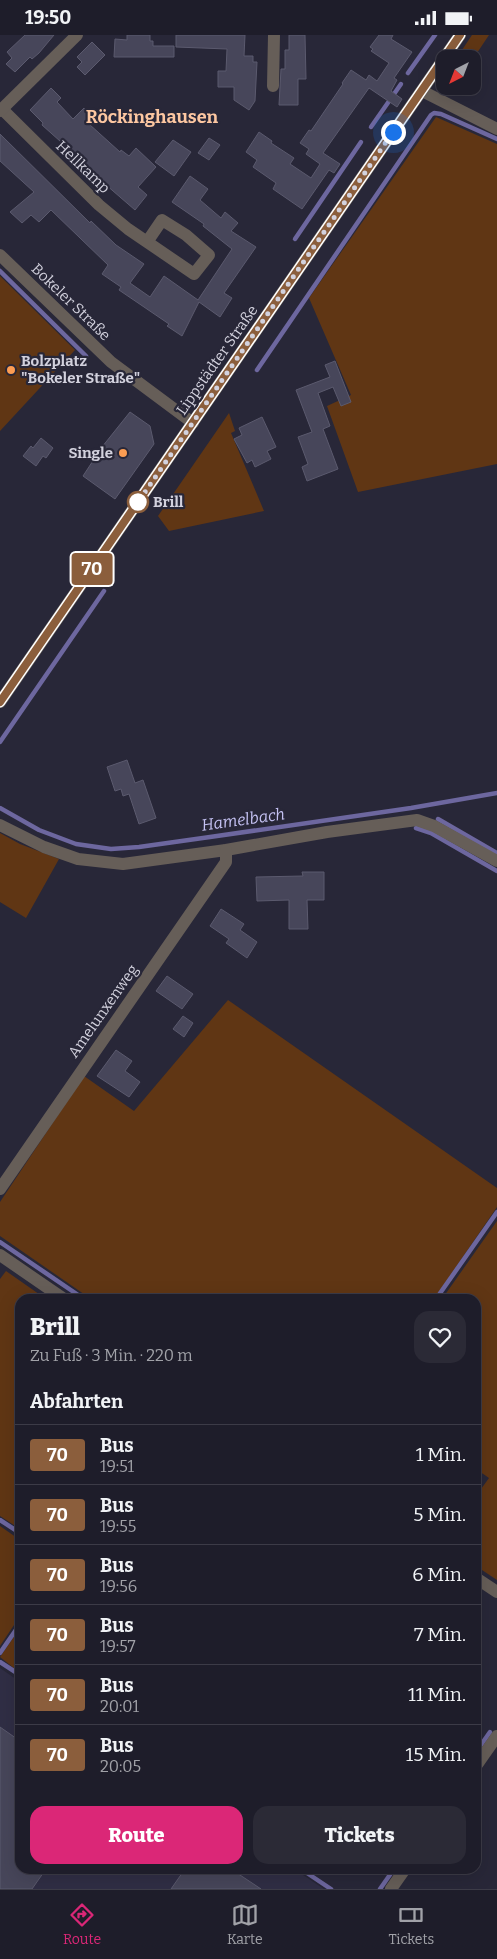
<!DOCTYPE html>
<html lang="de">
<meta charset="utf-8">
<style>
body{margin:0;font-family:Bitter,serif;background:#2b2a36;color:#f1f3f6;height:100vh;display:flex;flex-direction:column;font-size:19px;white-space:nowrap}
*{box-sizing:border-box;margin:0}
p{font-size:16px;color:#a1a2a8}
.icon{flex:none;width:28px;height:28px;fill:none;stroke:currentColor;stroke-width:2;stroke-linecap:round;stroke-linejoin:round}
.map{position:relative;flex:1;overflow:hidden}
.sheet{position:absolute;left:15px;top:1259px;width:466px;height:580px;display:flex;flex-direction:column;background:#1e1d2a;border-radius:15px;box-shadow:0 5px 20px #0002,0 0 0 1px #3c3b47}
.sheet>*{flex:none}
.badge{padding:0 10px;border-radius:4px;font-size:18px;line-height:32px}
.needle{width:32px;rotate:222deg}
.fabs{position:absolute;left:436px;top:15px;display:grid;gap:10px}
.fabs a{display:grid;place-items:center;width:45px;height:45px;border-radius:10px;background:#1e1d2a;box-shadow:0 5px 20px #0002,0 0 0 1px #3c3b47;font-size:25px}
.you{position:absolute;width:25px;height:25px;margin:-12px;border:4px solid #fff;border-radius:50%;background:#1a73e8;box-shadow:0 0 0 8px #1a73e833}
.map>.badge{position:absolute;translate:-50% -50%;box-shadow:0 0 0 2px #fff}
h2{padding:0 15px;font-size:19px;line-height:45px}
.round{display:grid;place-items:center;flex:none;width:52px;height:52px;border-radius:15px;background:#2b2a36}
.overview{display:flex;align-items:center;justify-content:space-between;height:85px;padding:0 15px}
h1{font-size:24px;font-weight:800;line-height:38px}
.primary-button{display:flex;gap:10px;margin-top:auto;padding:10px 15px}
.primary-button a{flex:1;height:58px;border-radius:15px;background:#db2777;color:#fff;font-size:20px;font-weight:800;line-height:58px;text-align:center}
.primary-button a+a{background:#2b2a36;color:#f1f3f6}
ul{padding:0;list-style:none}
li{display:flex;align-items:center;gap:15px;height:60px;padding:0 15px;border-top:1px solid #3c3b47}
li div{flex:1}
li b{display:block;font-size:19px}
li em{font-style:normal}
li .badge{min-width:55px;font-weight:700;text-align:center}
.status{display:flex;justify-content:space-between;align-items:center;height:35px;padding:0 25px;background:#1e1d2a;direction:ltr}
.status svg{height:14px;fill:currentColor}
.tab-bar{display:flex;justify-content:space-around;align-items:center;height:70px;border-top:1px solid #3c3b47;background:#1e1d2a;font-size:14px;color:#a1a2a8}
.tab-bar a{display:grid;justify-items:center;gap:2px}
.tab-bar .current{color:#db2777}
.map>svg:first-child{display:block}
.built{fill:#302e45}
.green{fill:#603614}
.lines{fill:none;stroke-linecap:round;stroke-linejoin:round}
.stream{stroke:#6d679f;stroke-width:4.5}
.building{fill:#47465a;stroke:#5b5a6e}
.minor{stroke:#665e58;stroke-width:12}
.tertiary{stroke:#665e58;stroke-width:12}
.line-casing{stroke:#fff;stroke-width:11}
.line{stroke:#8b5e3c;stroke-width:8}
.walk{stroke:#d2d1dd;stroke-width:5;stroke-dasharray:0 9}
.poi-dot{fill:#fc9d53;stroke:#282738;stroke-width:2}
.stop-dot{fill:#fff;stroke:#8b5e3c;stroke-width:2.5}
.labels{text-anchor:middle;stroke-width:4.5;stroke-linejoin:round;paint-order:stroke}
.street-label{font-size:15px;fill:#d2d1dd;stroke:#282738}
.poi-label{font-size:15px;font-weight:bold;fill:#d2d1dd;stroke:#282738;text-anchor:start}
.stop-label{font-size:15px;font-weight:bold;fill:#d2d1dd;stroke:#282738;text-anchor:start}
.water-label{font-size:16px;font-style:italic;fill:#c5c2f3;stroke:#282738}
.quarter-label{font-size:18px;font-weight:bold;fill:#fdc7a1;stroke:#282738}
</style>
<div class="status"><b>19:50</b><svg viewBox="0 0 49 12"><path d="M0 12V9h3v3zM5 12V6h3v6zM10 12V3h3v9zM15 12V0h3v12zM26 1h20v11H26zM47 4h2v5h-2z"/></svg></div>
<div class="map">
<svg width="497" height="1854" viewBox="0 0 497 1854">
<rect width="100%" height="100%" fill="#282738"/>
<path class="built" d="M 0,1633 L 20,1647 L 20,1834 L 294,1834 L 324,1854 L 0,1854 Z"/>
<g class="green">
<path d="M 472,0 L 489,0 L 473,24 L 456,24 Z"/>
<path d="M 436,82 L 497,109 L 497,429 L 358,457 L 327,371 L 351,360 L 309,263 Z"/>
<path d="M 0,241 L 75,315 L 0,396 Z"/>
<path d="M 229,378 L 235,396 L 231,398 L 264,476 L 169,496 L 158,481 Z"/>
<path d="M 0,798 L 20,809 L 59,824 L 26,883 L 0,867 Z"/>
<path d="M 228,965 L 497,1153 L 497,1172 L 434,1264 L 91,1264 L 0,1201 L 0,1167 L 84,1041 L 134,1076 Z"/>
<path d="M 497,1186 L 497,1545 L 476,1531 L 476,1461 L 489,1443 L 476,1434 L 476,1264 L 442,1264 Z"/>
<path d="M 6,1236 L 46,1264 L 20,1264 L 20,1494 L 0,1481 L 0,1244 Z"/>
<path d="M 0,1491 L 20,1505 L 20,1581 L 0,1611 Z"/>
<path d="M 20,1593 L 20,1638 L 0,1622 Z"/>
</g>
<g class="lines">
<g class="stream">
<path d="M 408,38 L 435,0"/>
<path d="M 371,92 L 401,49"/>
<path d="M 295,204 L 361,107"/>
<path d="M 0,236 L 86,321"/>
<path d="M 257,335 L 431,80 L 434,78 L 441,79 L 497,104"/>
<path d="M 0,707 L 104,556"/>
<path d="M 0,773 L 39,795 L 76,809 L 111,814 L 139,812 L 210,802 L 411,773 L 497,758"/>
<path d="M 438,784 L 497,818"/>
<path d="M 416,793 L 431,798 L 497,836"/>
<path d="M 0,1207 L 84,1264"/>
<path d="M 436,1264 L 497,1177"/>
<path d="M 0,1485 L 20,1498"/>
<path d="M 0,1618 L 20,1589"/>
<path d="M 0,1627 L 20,1640"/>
<path d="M 476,1717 L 490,1697"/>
<path d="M 301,1834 L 331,1854"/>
<path d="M 380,1854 L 394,1834"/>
</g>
</g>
<g class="building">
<path d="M 25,0 L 54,0 L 39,18 L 32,24 L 30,22 L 15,37 L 6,29 L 12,23 L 7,17 Z"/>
<path d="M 127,0 L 150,0 L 150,6 L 153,6 L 153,11 L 174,11 L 174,22 L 114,22 L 115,4 L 127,5 Z"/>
<path d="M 176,0 L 245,0 L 244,21 L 253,21 L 253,27 L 257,27 L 255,66 L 249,75 L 234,65 L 234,52 L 218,52 L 218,36 L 226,36 L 227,14 L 176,12 Z"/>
<path d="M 289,0 L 305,0 L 306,44 L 298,44 L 298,70 L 279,70 L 281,34 L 285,34 L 285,15 L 289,15 Z"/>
<path d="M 379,0 L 393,0 L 391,4 L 412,17 L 394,43 L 397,45 L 391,56 L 402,64 L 397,72 L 369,53 L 323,118 L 340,129 L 334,138 L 329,135 L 302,174 L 273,154 L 276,148 L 253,132 L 257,125 L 246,117 L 259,97 L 272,106 L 271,108 L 294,123 L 290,129 L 311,143 L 320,129 L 306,119 L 309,114 L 300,108 L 309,95 L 311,96 L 343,49 L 342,48 L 351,35 L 366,45 L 369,40 L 377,46 L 389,28 L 371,16 L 373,14 L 370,12 Z"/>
<path d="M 92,7 L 105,20 L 85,40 L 77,32 L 82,27 L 77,22 Z"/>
<path d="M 51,53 L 61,63 L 57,67 L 73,84 L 84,73 L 94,83 L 89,89 L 120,117 L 121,115 L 129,121 L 136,113 L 156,132 L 138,152 L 147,160 L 135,175 L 68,117 L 70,115 L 42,90 L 43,88 L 30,75 Z"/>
<path d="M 0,99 L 90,188 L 91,186 L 116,210 L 144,229 L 130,248 L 150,262 L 164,241 L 198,265 L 232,214 L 203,191 L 204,189 L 172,167 L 190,141 L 208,154 L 200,165 L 221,183 L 225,177 L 238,188 L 231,196 L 256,212 L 224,258 L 232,263 L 220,282 L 199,267 L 182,301 L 167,291 L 169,289 L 119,255 L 121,252 L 102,239 L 108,230 L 51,175 L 39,187 L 31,180 L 22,188 L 10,177 L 34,157 L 0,126 Z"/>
<path d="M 209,103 L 220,110 L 209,125 L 198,118 Z"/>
<path d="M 173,105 L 191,117 L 174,141 L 155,127 Z"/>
<path d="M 335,326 L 351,367 L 341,371 L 333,352 L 318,358 L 330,391 L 323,394 L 338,434 L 307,446 L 302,432 L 308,429 L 298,402 L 312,397 L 296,355 L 330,342 L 325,330 Z"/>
<path d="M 130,377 L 150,391 L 154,409 L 115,464 L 83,441 L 102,412 Z"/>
<path d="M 262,382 L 276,412 L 267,416 L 271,424 L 255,432 L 252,425 L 247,428 L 234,404 L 242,400 L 239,393 Z"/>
<path d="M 41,403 L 53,413 L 46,423 L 43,421 L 36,431 L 23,421 L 31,411 L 33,413 Z"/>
<path d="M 127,725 L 135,748 L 143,745 L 156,783 L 139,789 L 129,759 L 123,761 L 121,754 L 115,756 L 107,732 Z"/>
<path d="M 302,837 L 324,837 L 324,865 L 307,865 L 308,894 L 289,894 L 289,865 L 257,866 L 256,842 L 303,841 Z"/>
<path d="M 221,874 L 244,889 L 240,895 L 257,907 L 247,923 L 226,908 L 229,904 L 210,891 Z"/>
<path d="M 167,941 L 193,959 L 182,974 L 156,956 Z"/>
<path d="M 183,981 L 193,988 L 184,1002 L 173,994 Z"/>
<path d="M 116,1015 L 132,1026 L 125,1036 L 140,1047 L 129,1062 L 97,1041 Z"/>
<path d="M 0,1692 L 20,1706 L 20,1834 L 46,1834 L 32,1854 L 0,1854 Z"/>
<path d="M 185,1834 L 231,1834 L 261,1854 L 171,1854 Z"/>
</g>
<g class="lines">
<g class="minor">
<path d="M 273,51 L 274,0"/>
<path d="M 422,56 L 497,94"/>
<path d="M 2,74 L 99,170 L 128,194 L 194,239 L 209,220 L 186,200 L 162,185 L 147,207"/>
<path d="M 0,76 L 77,0"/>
<path d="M 0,790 L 44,812 L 78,824 L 123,829 L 226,815 L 327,797 L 417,785 L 434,791 L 497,826"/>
<path d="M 0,1154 L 226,827 L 226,815"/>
<path d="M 0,1220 L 64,1264"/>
<path d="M 476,1543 L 497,1557"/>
<path d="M 476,1731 L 497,1701"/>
<path d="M 391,1854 L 405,1834"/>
</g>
<g class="tertiary">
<path d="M 0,220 L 111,327 L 193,388"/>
<path d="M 0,667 L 460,0"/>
</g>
</g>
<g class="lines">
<g class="line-casing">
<path id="line" d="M 0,667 L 460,0"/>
</g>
<use href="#line" class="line"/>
<path class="walk" d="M 138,467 L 134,473 L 393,97"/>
</g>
<g class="poi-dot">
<circle cx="11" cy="335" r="5"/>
<circle cx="123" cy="418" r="5"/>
</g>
<circle class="stop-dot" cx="138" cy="467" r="10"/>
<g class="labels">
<g class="street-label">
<text transform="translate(83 132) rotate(44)" y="5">Hellkamp</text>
<text transform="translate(71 267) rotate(44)" y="5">Bokeler Straße</text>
<text transform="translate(217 325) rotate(-55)" y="5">Lippstädter Straße</text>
<text transform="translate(103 976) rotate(-55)" y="5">Amelunxenweg</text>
</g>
<g class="poi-label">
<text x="21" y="331">Bolzplatz<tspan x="21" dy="17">"Bokeler Straße"</tspan></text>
<text x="113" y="423" text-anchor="end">Single</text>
</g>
<g class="stop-label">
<text x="153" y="472">Brill</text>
</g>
<g class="water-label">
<text transform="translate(243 784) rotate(-8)" y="6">Hamelbach</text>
</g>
<g class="quarter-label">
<text x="152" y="88">Röckinghausen</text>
</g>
</g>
</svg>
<div class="fabs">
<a><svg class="needle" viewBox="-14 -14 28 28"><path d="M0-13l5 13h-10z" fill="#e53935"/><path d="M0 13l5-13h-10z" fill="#a1a2a8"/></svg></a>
</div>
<div class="you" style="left:393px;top:97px"></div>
<b class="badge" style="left:92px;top:534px;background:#8b5e3c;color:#fff">70</b>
<section class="sheet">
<div class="overview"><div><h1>Brill</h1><p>Zu Fuß · 3 Min. · 220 m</p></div><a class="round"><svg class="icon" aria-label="heart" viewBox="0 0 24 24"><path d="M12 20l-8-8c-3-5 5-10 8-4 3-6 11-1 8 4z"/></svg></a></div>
<h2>Abfahrten</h2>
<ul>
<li><span class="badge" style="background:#8b5e3c;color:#fff">70</span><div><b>Bus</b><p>19:51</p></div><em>1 Min.</em></li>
<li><span class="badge" style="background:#8b5e3c;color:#fff">70</span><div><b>Bus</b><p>19:55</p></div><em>5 Min.</em></li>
<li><span class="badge" style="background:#8b5e3c;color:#fff">70</span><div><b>Bus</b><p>19:56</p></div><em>6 Min.</em></li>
<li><span class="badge" style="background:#8b5e3c;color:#fff">70</span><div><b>Bus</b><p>19:57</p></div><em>7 Min.</em></li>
<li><span class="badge" style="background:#8b5e3c;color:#fff">70</span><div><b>Bus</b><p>20:01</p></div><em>11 Min.</em></li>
<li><span class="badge" style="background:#8b5e3c;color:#fff">70</span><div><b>Bus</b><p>20:05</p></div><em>15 Min.</em></li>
</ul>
<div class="primary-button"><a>Route</a><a>Tickets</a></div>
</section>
</div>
<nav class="tab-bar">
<a class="current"><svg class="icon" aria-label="directions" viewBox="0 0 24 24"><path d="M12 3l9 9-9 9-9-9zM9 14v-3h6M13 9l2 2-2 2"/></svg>Route</a>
<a><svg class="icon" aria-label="map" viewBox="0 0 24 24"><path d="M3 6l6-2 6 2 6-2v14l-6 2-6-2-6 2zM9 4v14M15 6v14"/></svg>Karte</a>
<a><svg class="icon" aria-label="tickets" viewBox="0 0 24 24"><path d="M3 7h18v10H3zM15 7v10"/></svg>Tickets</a>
</nav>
